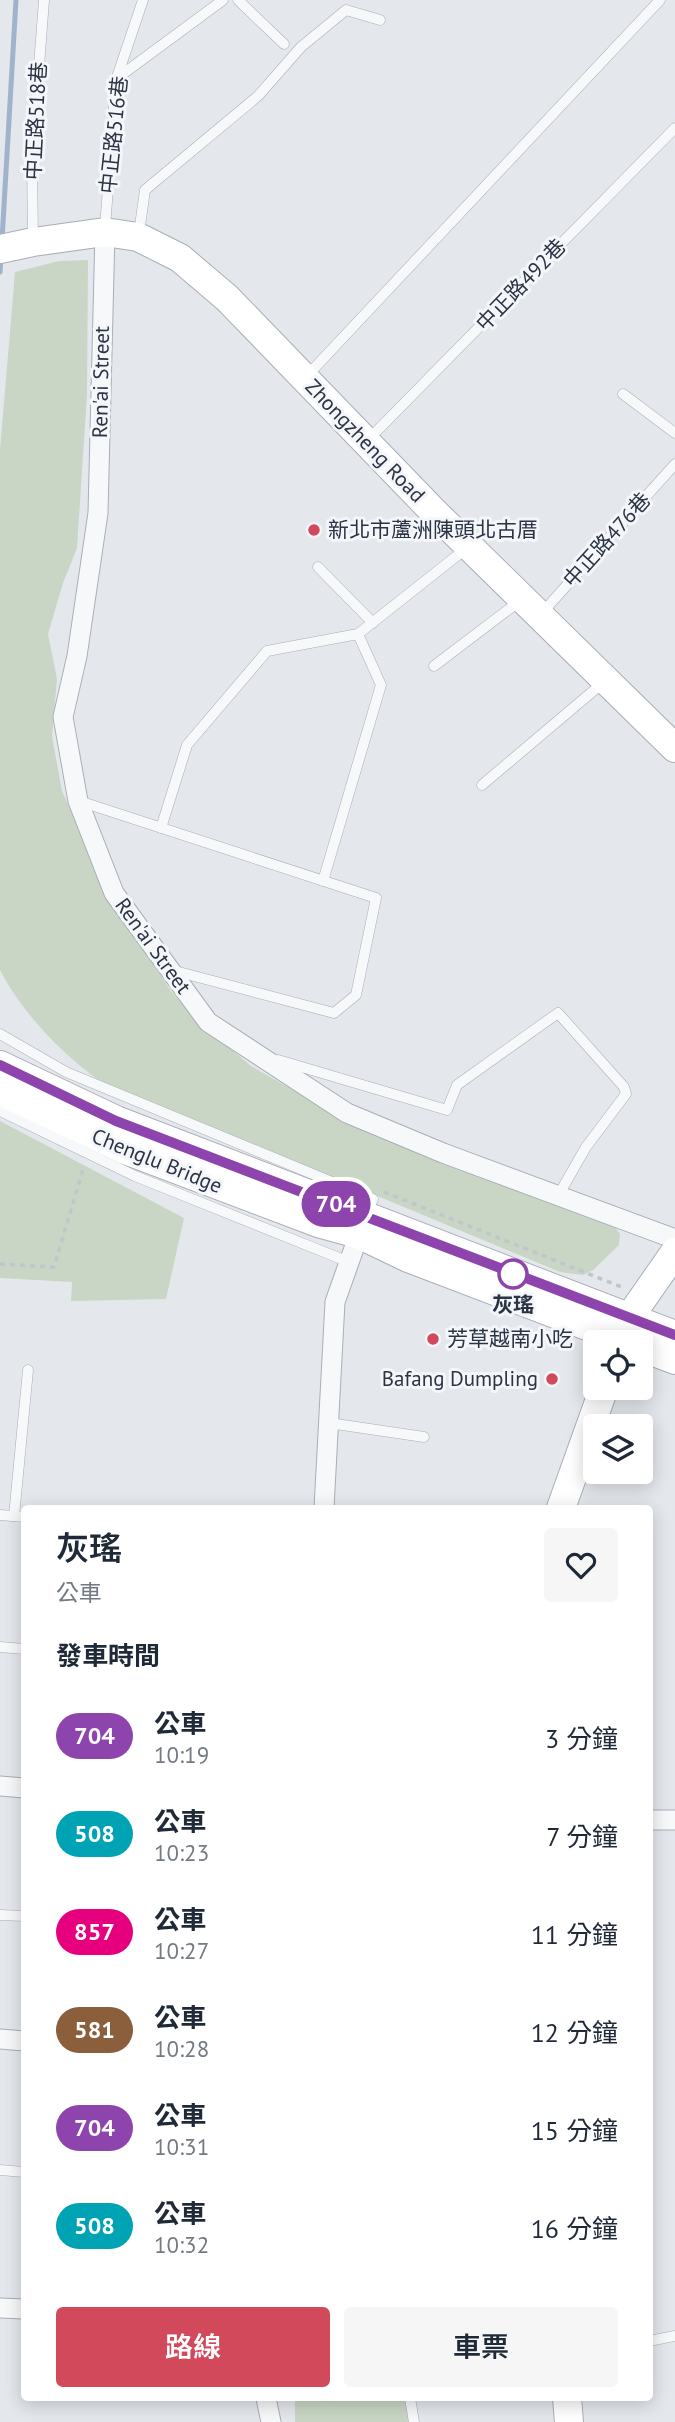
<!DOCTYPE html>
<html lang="zh-TW">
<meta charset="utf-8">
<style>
body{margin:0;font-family:"PT Sans","Noto Sans TC",sans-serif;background:#f6f6f7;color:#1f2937;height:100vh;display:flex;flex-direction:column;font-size:26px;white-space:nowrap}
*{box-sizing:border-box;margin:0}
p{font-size:23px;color:#747a83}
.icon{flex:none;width:38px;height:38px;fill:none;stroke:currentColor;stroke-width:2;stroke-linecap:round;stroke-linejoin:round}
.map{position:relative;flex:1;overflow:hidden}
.details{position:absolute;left:21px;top:1505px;width:632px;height:896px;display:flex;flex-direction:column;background:#fff;border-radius:7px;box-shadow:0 4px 18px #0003}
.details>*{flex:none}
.badge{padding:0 14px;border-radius:23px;font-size:24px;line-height:46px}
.fabs{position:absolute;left:583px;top:1330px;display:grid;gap:14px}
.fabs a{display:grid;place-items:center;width:70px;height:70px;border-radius:7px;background:#fff;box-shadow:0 4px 18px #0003;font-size:35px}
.map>.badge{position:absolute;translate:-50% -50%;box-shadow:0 0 0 4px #fff}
h2{padding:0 35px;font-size:26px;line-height:63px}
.round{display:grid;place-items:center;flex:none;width:74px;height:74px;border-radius:7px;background:#f6f6f7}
.overview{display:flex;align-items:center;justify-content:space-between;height:119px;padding:0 35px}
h1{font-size:33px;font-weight:600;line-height:52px}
.button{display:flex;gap:14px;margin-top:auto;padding:14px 35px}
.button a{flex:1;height:80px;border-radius:7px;background:#d1495b;color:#fff;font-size:28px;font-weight:600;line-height:80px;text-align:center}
.button a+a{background:#f6f6f7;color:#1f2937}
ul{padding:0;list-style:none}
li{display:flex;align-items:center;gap:21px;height:98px;padding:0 35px}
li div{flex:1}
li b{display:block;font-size:26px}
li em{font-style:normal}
li .badge{min-width:77px;font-weight:700;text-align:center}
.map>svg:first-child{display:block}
.green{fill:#c9d6c5}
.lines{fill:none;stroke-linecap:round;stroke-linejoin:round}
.stream{stroke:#9fb4cc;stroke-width:5}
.lane-casing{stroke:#a9aeb7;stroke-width:11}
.street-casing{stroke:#a9aeb7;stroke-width:21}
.secondary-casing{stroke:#a9aeb7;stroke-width:30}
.path{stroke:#c2c5cb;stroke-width:3.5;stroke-dasharray:5 5;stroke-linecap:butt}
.lane{stroke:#f7f8fa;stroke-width:10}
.street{stroke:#f7f8fa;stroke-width:19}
.secondary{stroke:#fff;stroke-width:28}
.line-casing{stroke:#fff;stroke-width:16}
.line{stroke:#8e44ad;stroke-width:10}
.poi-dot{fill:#d1495b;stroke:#f4f6f9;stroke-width:2.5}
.stop-dot{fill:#fff;stroke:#8e44ad;stroke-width:3.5}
.labels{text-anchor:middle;stroke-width:6;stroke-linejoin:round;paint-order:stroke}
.street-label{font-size:21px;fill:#2b3445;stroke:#f4f6f9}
.poi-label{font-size:21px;fill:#2b3445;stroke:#f4f6f9;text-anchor:start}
.stop-label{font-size:21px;font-weight:bold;fill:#2b3445;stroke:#f4f6f9}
</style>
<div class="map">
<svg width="675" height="2422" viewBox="0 0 675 2422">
<rect width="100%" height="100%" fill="#e4e7ec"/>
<g class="green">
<path d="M 88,260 L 87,394 L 77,548 L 63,583 L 48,634 L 57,679 L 52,736 L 62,791 L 107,892 L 171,991 L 213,1034 L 251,1066 L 342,1118 L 615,1227 L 620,1234 L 619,1245 L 593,1270 L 583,1275 L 560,1272 L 97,1079 C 60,1052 21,1011 0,970 L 0,450 L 15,272 L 59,261 Z"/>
<path d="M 0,1121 L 184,1218 L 166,1299 L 71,1301 L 72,1282 L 0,1278 Z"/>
<rect x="295" y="2398" width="119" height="24"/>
</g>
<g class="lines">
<g class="stream">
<path d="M 2,240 L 16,0"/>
<path d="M 0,272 L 1,257"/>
</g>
<g class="lane-casing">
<g id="lane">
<path d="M 238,0 L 284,44"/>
<path d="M 116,79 L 223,0"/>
<path d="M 105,228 L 116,80 L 143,0"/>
<path d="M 139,233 L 145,190 L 258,96 L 301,47 L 346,10 L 380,20"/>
<path d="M 33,241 L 32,158 L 44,0"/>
<path d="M 305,378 L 660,0"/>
<path d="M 623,394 L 675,433"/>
<path d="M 369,439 L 675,128"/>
<path d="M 318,567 L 373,623"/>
<path d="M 542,613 L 675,464"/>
<path d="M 434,666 L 521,600"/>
<path d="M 482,785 L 605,681"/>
<path d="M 79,801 L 376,898 L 356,995 L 334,1013 L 175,971"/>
<path d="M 161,828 L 187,745 L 267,651 L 358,634 L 468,547"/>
<path d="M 323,881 L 381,685 L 358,634"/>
<path d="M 0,1034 L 66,1072 L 373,1199 L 366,1215"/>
<path d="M 278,1060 L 447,1110 L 457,1085 L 558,1013 L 624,1087 L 626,1094 L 586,1147 L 558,1196"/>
<path d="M 0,1111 L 135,1176 L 349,1262"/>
<path d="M 329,1423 L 424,1437"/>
<path d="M 0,1515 L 24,1517"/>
<path d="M 14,1516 L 28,1370"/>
<path d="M 0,1647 L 24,1649"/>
<path d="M 0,1915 L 24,1916"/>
<path d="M 0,2170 L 24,2172"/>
<path d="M 649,2341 L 675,2336"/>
<path d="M 410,2398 L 414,2422"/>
</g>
</g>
<g class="street-casing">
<g id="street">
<path d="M 105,232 L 98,513 L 77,656 L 63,717 L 78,801 L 114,893 L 208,1022 L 347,1113 L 443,1153 L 675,1239"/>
<path d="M 324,1508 L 335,1302 L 363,1223"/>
<path d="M 0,1786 L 24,1788"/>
<path d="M 649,1820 L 675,1820"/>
<path d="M 0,2039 L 24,2041"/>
<path d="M 0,2308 L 24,2309"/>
<path d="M 266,2398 L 271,2422"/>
</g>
</g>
<g class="secondary-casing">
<g id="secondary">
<path d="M 0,249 L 33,242 L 105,232 L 138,237 L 180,258 L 227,298 L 433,511 L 675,748"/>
<path d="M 0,1065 L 116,1120 L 675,1335"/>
<path d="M 0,1091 L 125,1150 L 318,1223 L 358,1234 L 408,1258 L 629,1342"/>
<path d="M 623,1335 L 629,1318 L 675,1252"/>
<path d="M 640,1347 L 675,1360"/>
<path d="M 561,1508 L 604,1388"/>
<path d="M 567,2398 L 569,2422"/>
</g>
</g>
<g class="path">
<path d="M 384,1192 L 624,1288"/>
<path d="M 0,1264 L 54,1267 L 84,1166"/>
</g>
<use href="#lane" class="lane"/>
<use href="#street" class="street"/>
<use href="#secondary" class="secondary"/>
</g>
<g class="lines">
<g class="line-casing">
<path id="line" d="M 0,1065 L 116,1121 L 675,1335"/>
</g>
<use href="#line" class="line"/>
</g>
<g class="poi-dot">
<circle cx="314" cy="530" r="7"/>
<circle cx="433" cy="1339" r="7"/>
<circle cx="552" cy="1379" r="7"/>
</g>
<circle class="stop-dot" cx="513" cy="1274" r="14"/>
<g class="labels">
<g class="street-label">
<text transform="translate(36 121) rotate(-87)" y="7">中正路518巷</text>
<text transform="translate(114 135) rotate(-84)" y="7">中正路516巷</text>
<text transform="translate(521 285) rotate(-46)" y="7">中正路492巷</text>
<text transform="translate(101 382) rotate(-89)" y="7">Ren'ai Street</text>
<text transform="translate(365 441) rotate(46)" y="7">Zhongzheng Road</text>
<text transform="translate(607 540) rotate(-48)" y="7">中正路476巷</text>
<text transform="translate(153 946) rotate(54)" y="7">Ren'ai Street</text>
<text transform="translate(157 1161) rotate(22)" y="7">Chenglu Bridge</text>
</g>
<g class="poi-label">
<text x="328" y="537">新北市蘆洲陳頭北古厝</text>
<text x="447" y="1346">芳草越南小吃</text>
<text x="538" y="1386" text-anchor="end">Bafang Dumpling</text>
</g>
<g class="stop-label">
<text x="513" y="1312">灰瑤</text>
</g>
</g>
</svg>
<div class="fabs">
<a><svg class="icon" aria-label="locate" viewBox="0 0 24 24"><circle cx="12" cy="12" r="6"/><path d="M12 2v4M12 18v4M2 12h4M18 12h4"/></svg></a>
<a><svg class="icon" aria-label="layers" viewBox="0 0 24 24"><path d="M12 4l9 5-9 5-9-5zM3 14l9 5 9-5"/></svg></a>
</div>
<b class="badge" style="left:336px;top:1204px;background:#8e44ad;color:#fff">704</b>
<section class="details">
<div class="overview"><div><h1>灰瑤</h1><p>公車</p></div><a class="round"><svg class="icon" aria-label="heart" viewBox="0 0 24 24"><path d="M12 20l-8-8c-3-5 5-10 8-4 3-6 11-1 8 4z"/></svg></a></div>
<h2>發車時間</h2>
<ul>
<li><span class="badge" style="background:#8e44ad;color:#fff">704</span><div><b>公車</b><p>10:19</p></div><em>3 分鐘</em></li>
<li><span class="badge" style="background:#00a3b4;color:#fff">508</span><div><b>公車</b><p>10:23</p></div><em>7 分鐘</em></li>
<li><span class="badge" style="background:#e6007e;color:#fff">857</span><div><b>公車</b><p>10:27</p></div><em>11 分鐘</em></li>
<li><span class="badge" style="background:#8b5e3c;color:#fff">581</span><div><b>公車</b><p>10:28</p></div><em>12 分鐘</em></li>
<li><span class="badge" style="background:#8e44ad;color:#fff">704</span><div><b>公車</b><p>10:31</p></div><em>15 分鐘</em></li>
<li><span class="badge" style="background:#00a3b4;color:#fff">508</span><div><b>公車</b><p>10:32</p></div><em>16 分鐘</em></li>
</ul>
<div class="button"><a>路線</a><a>車票</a></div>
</section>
</div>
